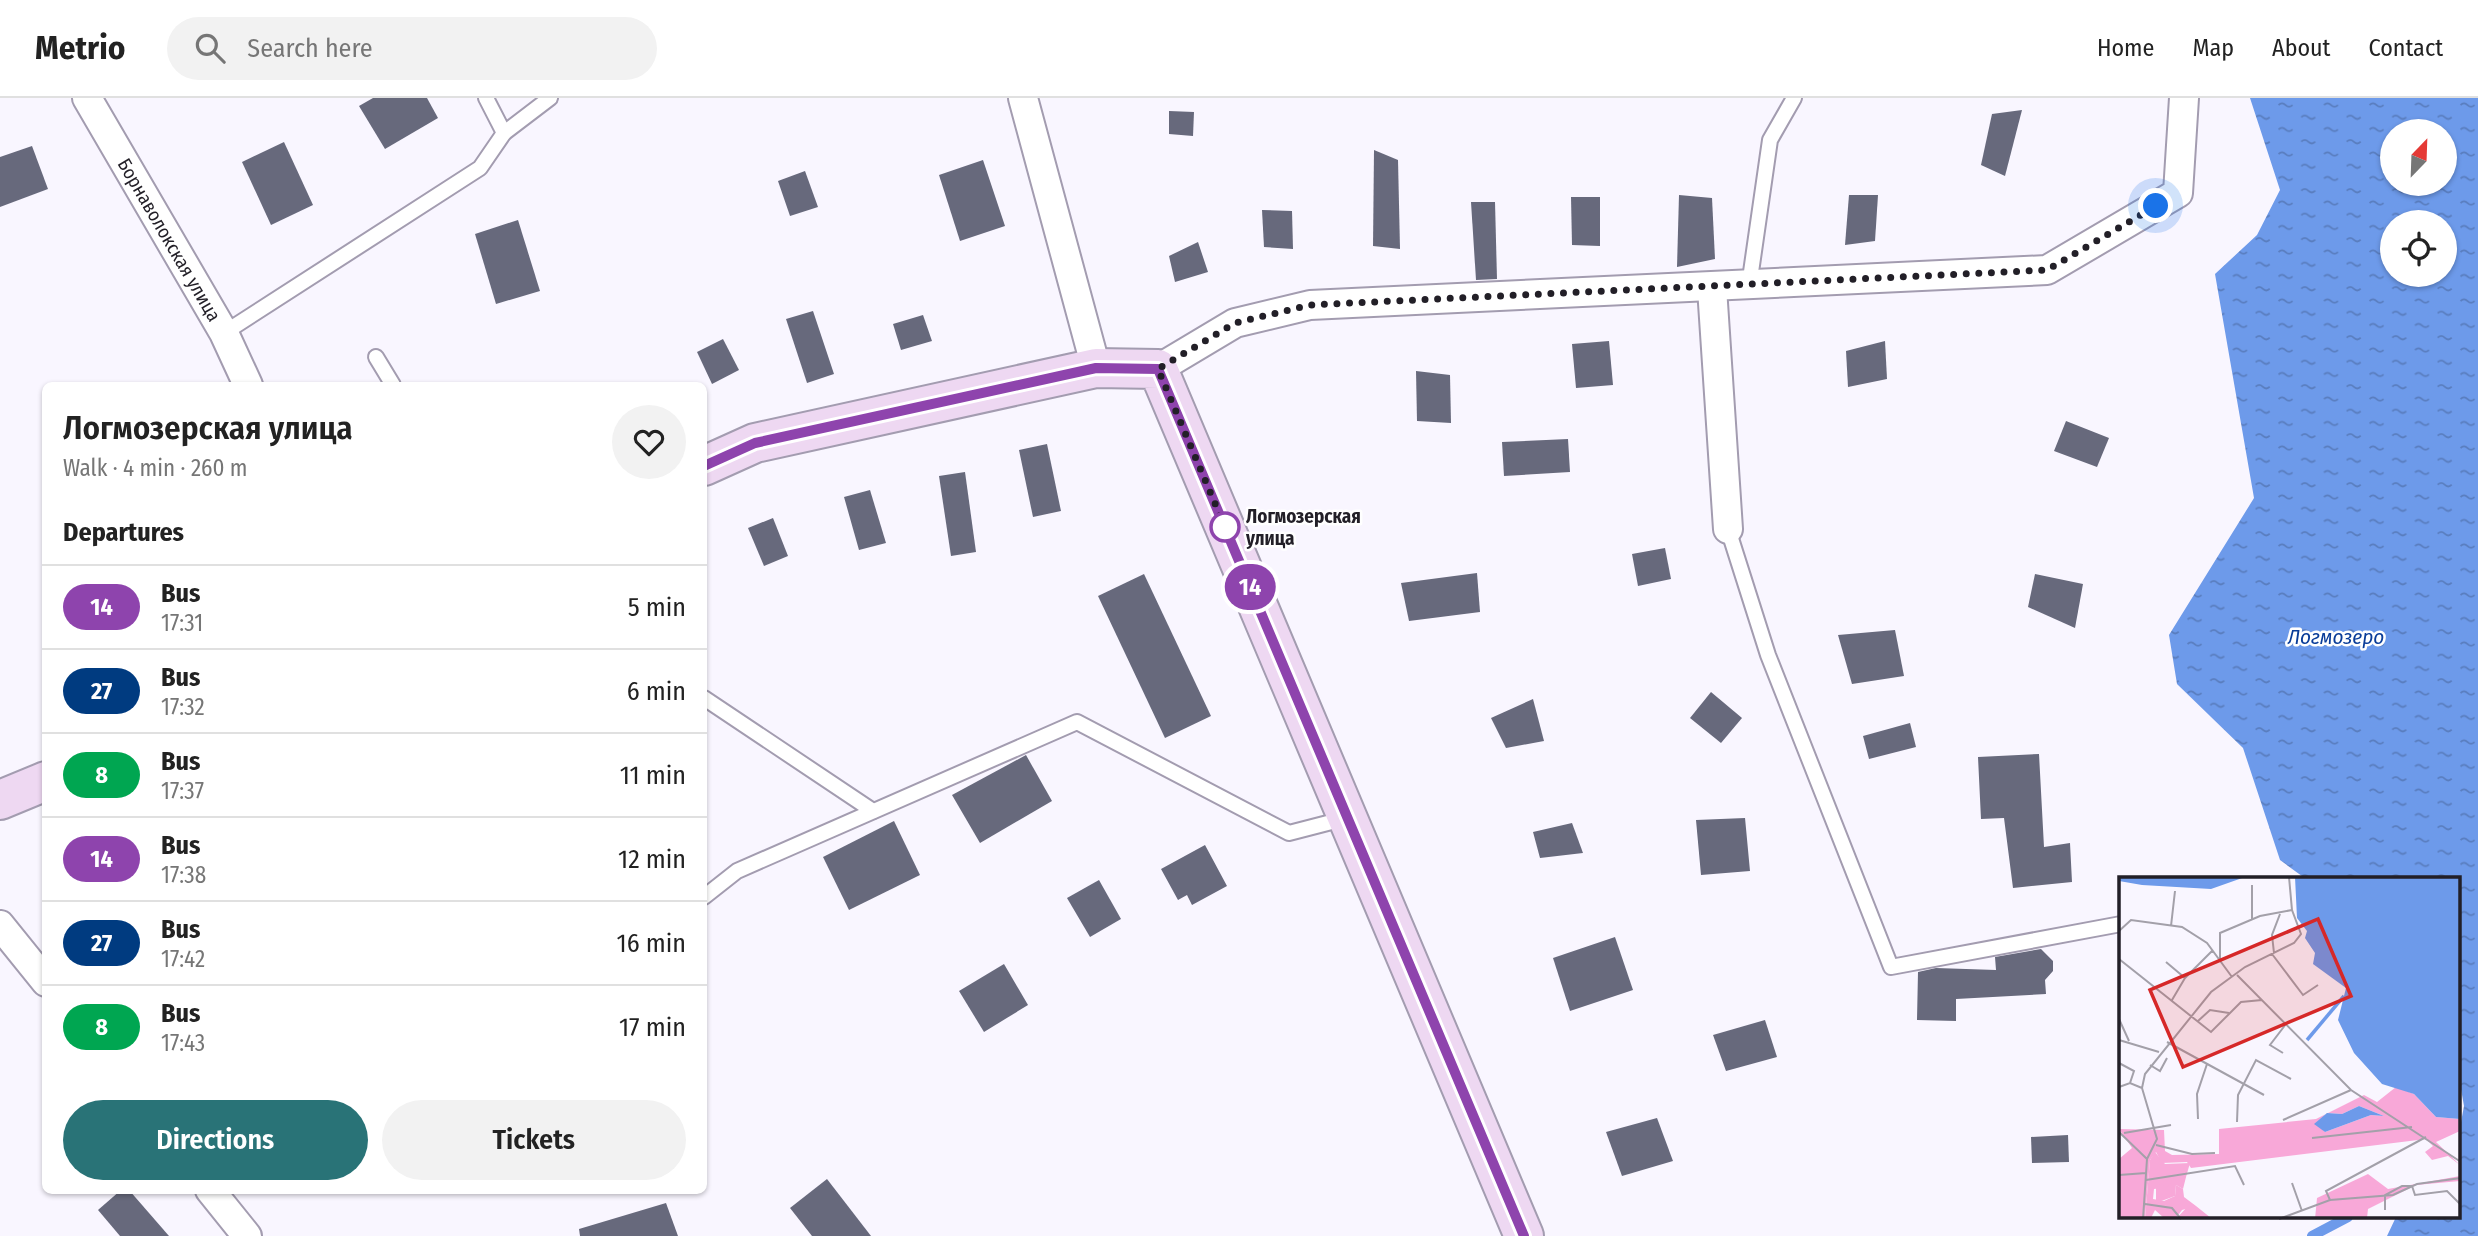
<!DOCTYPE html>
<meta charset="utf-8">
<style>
body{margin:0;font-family:"Fira Sans Condensed",sans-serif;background:#f2f2f2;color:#222;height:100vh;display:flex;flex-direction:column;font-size:26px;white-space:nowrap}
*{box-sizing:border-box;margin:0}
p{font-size:23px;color:#767676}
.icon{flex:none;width:38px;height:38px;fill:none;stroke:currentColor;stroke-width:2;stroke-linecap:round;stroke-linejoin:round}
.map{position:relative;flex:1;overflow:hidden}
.panel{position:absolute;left:42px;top:284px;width:665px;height:812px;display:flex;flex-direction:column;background:#fff;border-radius:10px;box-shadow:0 2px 5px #0004}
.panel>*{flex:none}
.badge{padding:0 14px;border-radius:23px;font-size:24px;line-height:46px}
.needle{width:46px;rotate:23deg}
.buttons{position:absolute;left:2380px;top:21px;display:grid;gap:14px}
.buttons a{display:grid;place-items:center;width:77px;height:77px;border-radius:50%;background:#fff;box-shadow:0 2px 5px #0004;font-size:35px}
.you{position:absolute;width:35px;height:35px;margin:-18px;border:5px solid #fff;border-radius:50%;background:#1a73e8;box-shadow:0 0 0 10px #1a73e833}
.map>.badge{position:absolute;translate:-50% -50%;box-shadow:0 0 0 4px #fff}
h2{padding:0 21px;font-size:26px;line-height:63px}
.round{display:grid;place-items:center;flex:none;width:74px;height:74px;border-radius:37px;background:#f2f2f2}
.overview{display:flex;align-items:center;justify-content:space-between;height:119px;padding:0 21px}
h1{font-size:33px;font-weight:600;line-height:52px}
.cta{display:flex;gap:14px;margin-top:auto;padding:14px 21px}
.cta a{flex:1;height:80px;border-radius:42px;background:#297377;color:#fff;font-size:28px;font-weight:600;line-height:80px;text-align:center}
.cta a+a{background:#f2f2f2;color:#222}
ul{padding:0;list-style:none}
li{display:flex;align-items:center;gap:21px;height:84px;padding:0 21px;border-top:2px solid #e0e0e0}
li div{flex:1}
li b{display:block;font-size:26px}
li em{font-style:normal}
li .badge{min-width:77px;font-weight:700;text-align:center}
header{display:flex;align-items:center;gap:42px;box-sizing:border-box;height:98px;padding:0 35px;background:#fff;border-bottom:2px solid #e0e0e0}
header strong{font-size:33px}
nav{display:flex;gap:38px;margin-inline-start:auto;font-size:24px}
.search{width:490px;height:63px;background:#f2f2f2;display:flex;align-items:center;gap:18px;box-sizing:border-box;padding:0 24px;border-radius:38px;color:#767676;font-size:26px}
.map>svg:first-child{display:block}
.water{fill:url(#water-ripples);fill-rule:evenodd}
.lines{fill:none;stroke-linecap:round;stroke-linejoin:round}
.stream{stroke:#6d9aea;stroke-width:10}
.building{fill:#67697c}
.lane-casing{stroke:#a39cb0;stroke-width:18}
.street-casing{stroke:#a39cb0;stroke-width:32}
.secondary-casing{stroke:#a39cb0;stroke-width:42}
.lane{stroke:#fff;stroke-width:14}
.street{stroke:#fff;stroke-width:28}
.secondary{stroke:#eed8f2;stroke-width:38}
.line-casing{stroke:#fff;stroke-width:16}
.line{stroke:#8e44ad;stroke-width:10}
.walk{stroke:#221f27;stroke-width:7;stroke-dasharray:0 12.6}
.stop-dot{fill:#fff;stroke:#8e44ad;stroke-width:3.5}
.labels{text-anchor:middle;stroke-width:5;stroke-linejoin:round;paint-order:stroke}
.street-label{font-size:19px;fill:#221f27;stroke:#fff}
.stop-label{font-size:19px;font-weight:bold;fill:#221f27;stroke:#fff;text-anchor:start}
.water-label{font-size:21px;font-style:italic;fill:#0a3d99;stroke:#fff}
.inset-river{fill:none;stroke:#6d9aea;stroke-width:3.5}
.inset-road{fill:none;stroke:#a3a0a9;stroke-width:2}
.view{fill:#d62828;fill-opacity:0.15;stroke:#d62828;stroke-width:3.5}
.inset-edge{fill:none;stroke:#221f27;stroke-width:3.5}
</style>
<header>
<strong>Metrio</strong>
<div class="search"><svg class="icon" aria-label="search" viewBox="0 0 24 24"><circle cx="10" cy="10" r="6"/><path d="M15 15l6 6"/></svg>Search here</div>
<nav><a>Home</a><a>Map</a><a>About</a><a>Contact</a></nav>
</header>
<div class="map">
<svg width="2478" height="1138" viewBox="0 0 2478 1138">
<defs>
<pattern id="water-ripples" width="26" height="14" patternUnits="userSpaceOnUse" patternTransform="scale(1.75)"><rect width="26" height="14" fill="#6d9aea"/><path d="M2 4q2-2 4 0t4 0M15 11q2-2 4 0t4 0" fill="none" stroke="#597dbe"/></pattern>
</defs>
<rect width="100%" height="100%" fill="#f9f6ff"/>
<path class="water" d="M 2250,0 L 2478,0 L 2478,1138 L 2387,1138 L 2396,1119 L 2459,1119 L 2459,1035 L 2464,1008 L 2459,980 L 2459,781 L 2306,781 L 2280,762 L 2243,650 L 2177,586 L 2169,537 L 2254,400 L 2215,176 L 2257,137 L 2280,92 ZM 2392,33 L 2445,33 L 2445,86 L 2392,86 ZM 2392,124 L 2445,124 L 2445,177 L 2392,177 Z"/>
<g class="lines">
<path class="stream" d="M 2312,1138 L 2348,1119"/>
</g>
<g class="building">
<path d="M 373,0 L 427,0 L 438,20 L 385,51 L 359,8 Z"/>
<path d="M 2022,12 L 2005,78 L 1981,67 L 1992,16 Z"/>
<path d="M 1169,13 L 1194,14 L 1193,38 L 1169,36 Z"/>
<path d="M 284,44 L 313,107 L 271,127 L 242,64 Z"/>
<path d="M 32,48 L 48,91 L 0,109 L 0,59 Z"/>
<path d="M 1374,52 L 1398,62 L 1400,151 L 1373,148 Z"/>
<path d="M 983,62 L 1005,128 L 960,143 L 939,77 Z"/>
<path d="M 805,73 L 818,109 L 790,118 L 778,83 Z"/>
<path d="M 1679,97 L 1712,100 L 1715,161 L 1677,169 Z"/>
<path d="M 1849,97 L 1878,97 L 1875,143 L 1845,147 Z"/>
<path d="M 1571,99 L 1600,99 L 1600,148 L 1572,147 Z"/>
<path d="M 1471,104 L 1495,104 L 1497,181 L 1476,182 Z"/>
<path d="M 1262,112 L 1292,113 L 1293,151 L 1264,149 Z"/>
<path d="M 518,122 L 540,193 L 496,206 L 475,136 Z"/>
<path d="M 1198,144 L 1208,174 L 1175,184 L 1169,158 Z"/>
<path d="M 813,213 L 834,276 L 807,285 L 786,221 Z"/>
<path d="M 923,217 L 932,243 L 901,252 L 893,226 Z"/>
<path d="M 723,241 L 739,272 L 712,286 L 697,254 Z"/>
<path d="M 1609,243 L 1613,287 L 1576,290 L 1572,246 Z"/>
<path d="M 1885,243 L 1887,281 L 1848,289 L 1846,253 Z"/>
<path d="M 1416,273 L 1450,277 L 1451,325 L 1417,323 Z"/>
<path d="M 2066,323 L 2109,340 L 2097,369 L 2054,353 Z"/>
<path d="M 1568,341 L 1570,374 L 1504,378 L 1502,344 Z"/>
<path d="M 1047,346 L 1061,413 L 1033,419 L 1019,352 Z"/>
<path d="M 965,374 L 976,454 L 951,458 L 939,378 Z"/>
<path d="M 870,392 L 886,445 L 859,452 L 844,399 Z"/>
<path d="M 773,420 L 788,458 L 764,468 L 748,430 Z"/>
<path d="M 1665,450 L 1671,481 L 1638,488 L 1632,456 Z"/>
<path d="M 1477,475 L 1480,514 L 1409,523 L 1401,485 Z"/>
<path d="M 1144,476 L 1211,618 L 1165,640 L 1098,498 Z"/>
<path d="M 2035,476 L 2083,486 L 2075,530 L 2028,509 Z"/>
<path d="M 1895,532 L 1904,578 L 1852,586 L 1838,537 Z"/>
<path d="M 1711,594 L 1742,620 L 1721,645 L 1690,620 Z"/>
<path d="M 1533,601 L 1544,643 L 1506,650 L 1491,620 Z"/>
<path d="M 1910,625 L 1916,649 L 1869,661 L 1863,638 Z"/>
<path d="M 2039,656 L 2044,749 L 2070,745 L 2072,784 L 2013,790 L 2004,720 L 1981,721 L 1978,659 Z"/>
<path d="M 1026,657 L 1052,703 L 980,745 L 952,697 Z"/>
<path d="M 1745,720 L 1750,773 L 1701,777 L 1696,722 Z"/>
<path d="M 894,723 L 920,777 L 849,812 L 823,759 Z"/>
<path d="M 1572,725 L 1583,755 L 1540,760 L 1533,734 Z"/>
<path d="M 1205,747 L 1227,788 L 1192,807 L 1187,797 L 1178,802 L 1161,771 Z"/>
<path d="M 1099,782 L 1121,821 L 1090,839 L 1067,800 Z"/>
<path d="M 1615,839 L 1633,892 L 1570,913 L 1553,860 Z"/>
<path d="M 2041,851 L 2053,863 L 2053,873 L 2045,882 L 2046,896 L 1956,901 L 1956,923 L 1917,922 L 1918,874 L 1936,870 L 1996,872 L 1995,859 Z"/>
<path d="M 1004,866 L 1028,907 L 984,934 L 959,893 Z"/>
<path d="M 1765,922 L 1777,959 L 1726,973 L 1713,937 Z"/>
<path d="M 1657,1020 L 1673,1063 L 1622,1078 L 1606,1034 Z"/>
<path d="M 2068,1037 L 2069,1064 L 2032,1065 L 2031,1039 Z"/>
<path d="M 827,1081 L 871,1138 L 812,1138 L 790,1110 Z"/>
<path d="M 121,1092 L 129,1092 L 169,1138 L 120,1138 L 98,1112 Z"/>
<path d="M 666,1105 L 678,1138 L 580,1138 L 579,1131 Z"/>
</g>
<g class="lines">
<g class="lane-casing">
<g id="lane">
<path d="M 504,35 L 550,0"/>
<path d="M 1749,188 L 1770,42 L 1794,0"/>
<path d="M 224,235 L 480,70 L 504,35 L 486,0"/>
<path d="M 376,259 L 393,287"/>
<path d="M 1728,431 L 1768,557 L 1891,869 L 2121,826"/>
<path d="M 704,600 L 873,713"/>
<path d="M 704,799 L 737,773 L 1077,624 L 1289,735 L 1347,720"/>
</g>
</g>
<g class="street-casing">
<g id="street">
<path id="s1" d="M 87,0 L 224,235 L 248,287"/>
<path d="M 1023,0 L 1096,270"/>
<path d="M 1712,190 L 1728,431"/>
<path d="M 1158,271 L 1235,225 L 1310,207 L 2047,172 L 2178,95 L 2184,0"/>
<path d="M 0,827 L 46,884"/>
<path d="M 210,1092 L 247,1138"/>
</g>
</g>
<g class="secondary-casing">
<g id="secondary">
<path d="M 704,368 L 755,345 L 1096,270 L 1158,271 L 1524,1138"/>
<path d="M 0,702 L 46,683"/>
</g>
</g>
<use href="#lane" class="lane"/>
<use href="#street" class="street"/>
<use href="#secondary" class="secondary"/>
</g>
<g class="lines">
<g class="line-casing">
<path id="line" d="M 704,368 L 755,345 L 1096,270 L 1158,271 L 1524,1138"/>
</g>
<use href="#line" class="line"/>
<path class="walk" d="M 1225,429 L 1158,271 L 1235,225 L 1310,207 L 2047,172 L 2156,108"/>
</g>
<circle class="stop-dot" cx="1225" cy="429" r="14"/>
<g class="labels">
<g class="street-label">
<text dy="7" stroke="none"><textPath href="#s1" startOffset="164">Борнаволокская улица</textPath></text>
</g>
<g class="stop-label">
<text x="1246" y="425">Логмозерская<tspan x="1246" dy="22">улица</tspan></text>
</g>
<g class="water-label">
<text x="2336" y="546">Логмозеро</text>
</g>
</g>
<g transform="translate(2119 779)">
<rect width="341" height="341" fill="#f9f6ff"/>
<path d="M 36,275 L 46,287 L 71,286 L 67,300 L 50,310 L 35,312 L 34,322 L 45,324 L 56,319 L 57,308 L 64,312 L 65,320 L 77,329 L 63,333 L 57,341 L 45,341 L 36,333 L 32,341 L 26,342 L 31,283 Z" fill="#f8a8d8"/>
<path d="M 277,210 L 295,217 L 317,240 L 341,242 L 341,254 L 317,265 L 341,288 L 329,279 L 313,283 L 306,275 L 314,269 L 307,262 L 72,291 L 68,285 L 43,286 L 37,275 L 31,283 L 26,341 L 0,341 L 0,282 L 13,271 L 0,252 L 45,253 L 46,274 L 53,278 L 100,277 L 100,252 L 197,242 L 245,218 L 258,225 ZM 240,229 L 265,239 L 252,238 L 206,255 L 197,246 L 208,236 L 223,237 ZM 249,297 L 269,312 L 341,299 L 341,304 L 297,308 L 249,332 L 248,341 L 196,342 L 198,321 ZM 55,300 L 67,300 L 64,312 L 57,308 L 56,319 L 37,326 L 37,307 L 49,310 ZM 69,329 L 77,329 L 92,341 L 57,342 Z" fill="#f8a8d8" fill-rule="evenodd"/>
<path d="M 0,0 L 126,0 L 92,12 L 23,8 L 0,4 ZM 176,0 L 341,0 L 341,242 L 317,240 L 295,217 L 263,207 L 235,176 L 219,143 L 227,111 L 194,87 L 196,76 L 186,61 L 188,54 L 178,41 ZM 240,229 L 265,239 L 252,238 L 206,255 L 195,247 L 208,236 L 223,237 Z" fill="#6d9aea"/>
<path class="inset-river" d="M 188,163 L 225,119"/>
<path class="inset-road" d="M 133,8 L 133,42M 52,49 L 56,14M 0,54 L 12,43 L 63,50 L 88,66 L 113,100M 155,76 L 153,58 L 161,37M 153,77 L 184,118 L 199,108M 0,82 L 92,155 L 122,125 L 143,123M 101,84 L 101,56 L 141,39 L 173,33M 47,85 L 66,101 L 53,123M 118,98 L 232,213 L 342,285M 66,101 L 93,74M 0,142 L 10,164M 79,144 L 91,133 L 110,136M 0,163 L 40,175M 48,165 L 145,218M 164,176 L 151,168 L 167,147M 0,186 L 15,194 L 11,206M 31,188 L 41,194 L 48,181M 0,210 L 11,206 L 23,211M 79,242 L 78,217 L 88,187M 164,243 L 232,213M 118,245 L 119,218 L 137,183 L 172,202M 0,255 L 28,282M 5,256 L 52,248M 193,261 L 293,250M 37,268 L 73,277 L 96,276M 28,282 L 38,262 L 23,211 L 26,197 L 92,115 L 126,90 L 175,66 L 182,57 L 173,33 L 170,0M 0,298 L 27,296M 27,303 L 116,289 L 125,308M 173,306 L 183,334M 211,323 L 207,314 L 307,260M 26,327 L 53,331 L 62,342M 266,333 L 266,318 L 283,309 L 293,309 L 296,318 L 328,314 L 342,328M 24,342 L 28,282M 160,342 L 211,323 L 274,318 L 298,307 L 342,301"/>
<path class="view" d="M 199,42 L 232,119 L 64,190 L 31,113 Z"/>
<rect width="341" height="341" class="inset-edge"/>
</g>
</svg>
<div class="buttons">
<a><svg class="needle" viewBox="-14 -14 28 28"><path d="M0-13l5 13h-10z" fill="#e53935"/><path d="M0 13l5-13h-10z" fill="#767676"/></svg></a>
<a><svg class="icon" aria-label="locate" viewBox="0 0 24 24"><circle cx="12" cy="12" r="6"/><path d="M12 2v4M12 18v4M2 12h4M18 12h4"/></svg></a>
</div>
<div class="you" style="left:2156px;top:108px"></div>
<b class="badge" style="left:1250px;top:489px;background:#8e44ad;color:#fff">14</b>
<section class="panel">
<div class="overview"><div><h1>Логмозерская улица</h1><p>Walk · 4 min · 260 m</p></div><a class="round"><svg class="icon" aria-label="heart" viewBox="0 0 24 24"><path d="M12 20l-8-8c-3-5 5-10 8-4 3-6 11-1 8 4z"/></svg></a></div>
<h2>Departures</h2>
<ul>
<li><span class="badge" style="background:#8e44ad;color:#fff">14</span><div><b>Bus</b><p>17:31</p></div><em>5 min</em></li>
<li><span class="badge" style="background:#003b80;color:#fff">27</span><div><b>Bus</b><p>17:32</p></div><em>6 min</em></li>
<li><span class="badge" style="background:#00a651;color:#fff">8</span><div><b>Bus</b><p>17:37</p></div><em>11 min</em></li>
<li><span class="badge" style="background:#8e44ad;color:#fff">14</span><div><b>Bus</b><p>17:38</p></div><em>12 min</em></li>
<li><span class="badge" style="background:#003b80;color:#fff">27</span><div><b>Bus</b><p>17:42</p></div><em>16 min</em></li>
<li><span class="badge" style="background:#00a651;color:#fff">8</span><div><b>Bus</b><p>17:43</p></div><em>17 min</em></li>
</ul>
<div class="cta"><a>Directions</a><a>Tickets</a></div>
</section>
</div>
